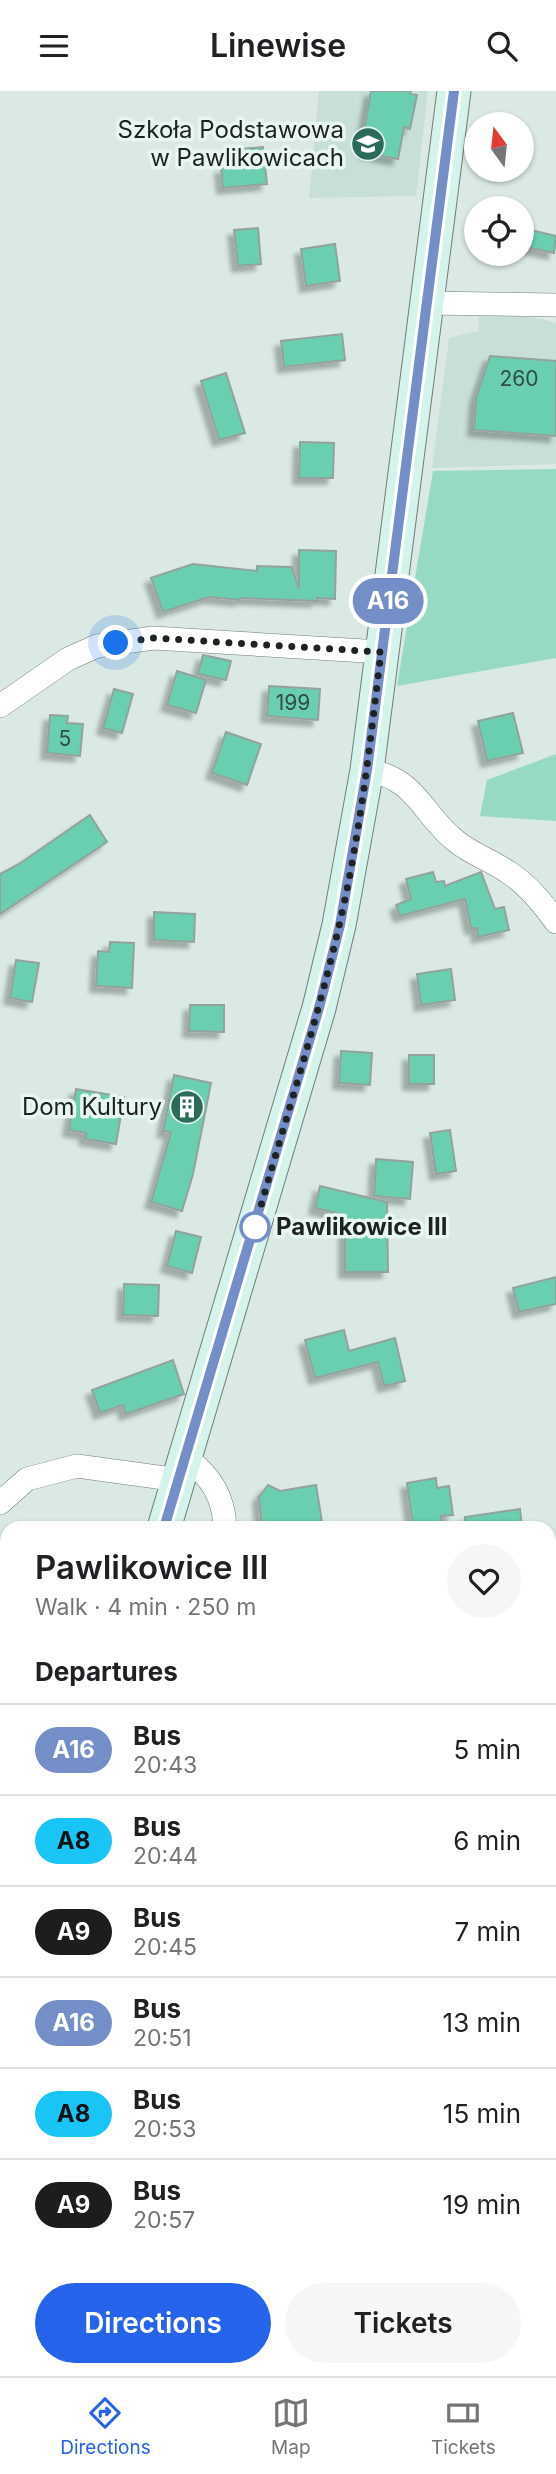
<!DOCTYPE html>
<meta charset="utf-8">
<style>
body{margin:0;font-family:Inter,sans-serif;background:#f6f6f6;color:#202124;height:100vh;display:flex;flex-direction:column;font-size:26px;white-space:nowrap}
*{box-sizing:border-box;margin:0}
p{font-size:23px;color:#757577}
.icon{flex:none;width:38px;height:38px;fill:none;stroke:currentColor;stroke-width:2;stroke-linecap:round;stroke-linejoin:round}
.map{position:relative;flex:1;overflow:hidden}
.drawer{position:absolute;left:0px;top:1430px;width:556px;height:856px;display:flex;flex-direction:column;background:#fff;border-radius:21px 21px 0 0;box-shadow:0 2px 5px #0004}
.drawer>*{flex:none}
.badge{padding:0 14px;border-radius:23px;font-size:24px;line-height:46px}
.needle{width:46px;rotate:345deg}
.controls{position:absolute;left:464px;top:21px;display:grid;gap:14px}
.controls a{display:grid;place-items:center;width:70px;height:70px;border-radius:50%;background:#fff;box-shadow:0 2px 5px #0004;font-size:35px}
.you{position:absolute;width:35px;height:35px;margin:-18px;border:5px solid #fff;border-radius:50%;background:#1a73e8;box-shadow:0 0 0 10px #1a73e833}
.map>.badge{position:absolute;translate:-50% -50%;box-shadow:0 0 0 4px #fff}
h2{padding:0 35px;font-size:26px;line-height:63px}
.round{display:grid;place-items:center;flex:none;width:74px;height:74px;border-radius:37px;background:#f6f6f6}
.head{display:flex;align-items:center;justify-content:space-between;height:119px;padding:0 35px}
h1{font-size:33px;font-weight:600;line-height:52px}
.cta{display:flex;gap:14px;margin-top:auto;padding:14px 35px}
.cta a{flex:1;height:80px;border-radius:42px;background:#2563eb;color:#fff;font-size:28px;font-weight:600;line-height:80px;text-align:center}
.cta a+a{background:#f6f6f6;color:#202124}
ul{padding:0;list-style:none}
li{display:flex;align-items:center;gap:21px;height:91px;padding:0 35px;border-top:2px solid #e0e0e0}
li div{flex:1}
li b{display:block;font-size:26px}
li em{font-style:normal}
li .badge{min-width:77px;font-weight:700;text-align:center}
header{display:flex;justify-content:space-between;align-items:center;height:91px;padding:0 35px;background:#fff;font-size:32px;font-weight:600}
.menu{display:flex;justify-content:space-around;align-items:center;height:98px;border-top:2px solid #e0e0e0;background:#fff;font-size:19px;color:#757577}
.menu a{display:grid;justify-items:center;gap:4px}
.menu .selected{color:#2563eb}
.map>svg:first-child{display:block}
.built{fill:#c8dfd7}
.green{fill:#97dac4}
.building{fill:#6bceb0;stroke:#94a29d;stroke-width:2;filter:url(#shadow)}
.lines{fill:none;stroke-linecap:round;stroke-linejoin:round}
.street-casing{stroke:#6f7c77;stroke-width:24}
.secondary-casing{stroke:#6f7c77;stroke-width:35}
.street{stroke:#fff;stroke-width:23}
.secondary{stroke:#d4f3ea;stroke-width:33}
.line-casing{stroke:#fff;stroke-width:16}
.line{stroke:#748ec8;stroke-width:10}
.walk{stroke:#1e2321;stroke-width:7;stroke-dasharray:0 12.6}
.stop-dot{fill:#fff;stroke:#748ec8;stroke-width:3.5}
.labels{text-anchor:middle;stroke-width:7;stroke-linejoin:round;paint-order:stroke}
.number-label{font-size:21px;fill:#314e45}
.poi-label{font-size:24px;fill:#1e2321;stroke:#e7f6f1;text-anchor:end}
.stop-label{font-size:24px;font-weight:bold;fill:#1e2321;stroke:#e7f6f1;text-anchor:start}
</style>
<header><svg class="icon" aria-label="menu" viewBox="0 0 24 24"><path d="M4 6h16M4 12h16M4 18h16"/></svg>Linewise<svg class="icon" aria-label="search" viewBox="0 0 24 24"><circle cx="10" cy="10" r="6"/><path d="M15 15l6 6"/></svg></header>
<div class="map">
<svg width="556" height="2285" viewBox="0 0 556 2285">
<defs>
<filter id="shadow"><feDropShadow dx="-6" dy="6" stdDeviation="2" flood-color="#0004"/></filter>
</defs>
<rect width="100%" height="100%" fill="#dae9e3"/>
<g class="built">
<path d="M 319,0 L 428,0 L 416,105 L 309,107 Z"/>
<path d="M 479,221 L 543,228 L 556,233 L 556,373 L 432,377 L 449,247 L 479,240 Z"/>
</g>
<g class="green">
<path d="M 556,378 L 556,567 L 397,595 L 433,380 Z"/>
<path d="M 556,663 L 556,730 L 480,725 L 487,689 Z"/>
<path d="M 556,1643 L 556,2173 L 550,2172 L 550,1644 Z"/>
</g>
<g class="building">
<path d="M 371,0 L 411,0 L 410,3 L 417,4 L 410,38 L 404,36 L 398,68 L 366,62 L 367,57 L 361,56 Z"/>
<path d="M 263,56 L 267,93 L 223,97 L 221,77 L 232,76 L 230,59 Z"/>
<path d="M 258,137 L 261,173 L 238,175 L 234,139 Z"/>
<path d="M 522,137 L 556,145 L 554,162 L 522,155 Z"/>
<path d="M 335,153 L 340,190 L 306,195 L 301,158 Z"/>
<path d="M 342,243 L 345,269 L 284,276 L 281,250 Z"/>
<path d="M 490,265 L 556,270 L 556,345 L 474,339 L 476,307 Z"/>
<path d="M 226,282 L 245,342 L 219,349 L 201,290 Z"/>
<path d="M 300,351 L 334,352 L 333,387 L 299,387 Z"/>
<path d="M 299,459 L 336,460 L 335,508 L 317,507 L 317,510 L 240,507 L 240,509 L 209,506 L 163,521 L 151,487 L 193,473 L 257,480 L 257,475 L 292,476 L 299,498 Z"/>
<path d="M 203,564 L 231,570 L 226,589 L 198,583 Z"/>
<path d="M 177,580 L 206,589 L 196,622 L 167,614 Z"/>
<path d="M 269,595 L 320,598 L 318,629 L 267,625 Z"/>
<path d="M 114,598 L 133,603 L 122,642 L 103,637 Z"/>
<path d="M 513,622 L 523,662 L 487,670 L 478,630 Z"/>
<path d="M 50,624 L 68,625 L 67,632 L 83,633 L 80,665 L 47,662 Z"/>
<path d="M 226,641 L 261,653 L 247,694 L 212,682 Z"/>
<path d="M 90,724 L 107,751 L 0,823 L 0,783 L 19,773 Z"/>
<path d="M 433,781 L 436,791 L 444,790 L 445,795 L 481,781 L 495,818 L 504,816 L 509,839 L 478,846 L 477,837 L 471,837 L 465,808 L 400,825 L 396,814 L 411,808 L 406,788 Z"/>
<path d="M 154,821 L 195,823 L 194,851 L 154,849 Z"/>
<path d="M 110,851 L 134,852 L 132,897 L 96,895 L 98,860 L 109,861 Z"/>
<path d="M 16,869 L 39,872 L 32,911 L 10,907 Z"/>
<path d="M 451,878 L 455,909 L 421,914 L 417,883 Z"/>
<path d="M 190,914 L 224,914 L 224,941 L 189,940 Z"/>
<path d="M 341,960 L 372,962 L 370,994 L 339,992 Z"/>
<rect x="409" y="964" width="25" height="29"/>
<path d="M 174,984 L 211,992 L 193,1083 L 182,1120 L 151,1111 L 171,1041 L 163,1040 Z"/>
<path d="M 76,998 L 124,1006 L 116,1053 L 85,1048 L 86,1042 L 69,1039 Z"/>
<path d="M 450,1039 L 456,1080 L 436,1083 L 430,1042 Z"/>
<path d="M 376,1068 L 413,1071 L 410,1108 L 374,1105 Z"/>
<path d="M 320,1095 L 387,1111 L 388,1181 L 345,1181 L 345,1124 L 315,1117 Z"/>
<path d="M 176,1140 L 201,1146 L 192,1182 L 167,1175 Z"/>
<path d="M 556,1186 L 556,1213 L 519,1221 L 513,1197 Z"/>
<path d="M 124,1193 L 159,1194 L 158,1225 L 123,1224 Z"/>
<path d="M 344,1239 L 349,1260 L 395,1247 L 405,1290 L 384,1295 L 378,1271 L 315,1287 L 305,1249 Z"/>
<path d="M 173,1269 L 184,1303 L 126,1323 L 123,1314 L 100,1322 L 92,1299 Z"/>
<path d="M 436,1387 L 437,1397 L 449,1395 L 453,1424 L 441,1425 L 443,1437 L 413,1437 L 407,1392 Z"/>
<path d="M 268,1394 L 280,1400 L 316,1394 L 323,1437 L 262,1437 L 259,1406 Z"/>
<path d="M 520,1418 L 522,1437 L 465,1437 L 465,1426 Z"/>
</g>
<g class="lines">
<g class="street-casing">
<g id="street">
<path d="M 427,212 L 556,214"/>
<path d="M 0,615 L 68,568 L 97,555 L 153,547 L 381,561"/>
<path d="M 367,679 C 418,688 421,723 457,751 C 472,763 492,770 508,781 C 528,794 542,811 556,831"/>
<path d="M 186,1367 C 211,1385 224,1406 225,1437"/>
<path d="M 0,1412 L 27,1388 L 77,1375 L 179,1389"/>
</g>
</g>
<g class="secondary-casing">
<g id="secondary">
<path d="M 164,1437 L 319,917 L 339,834 L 367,679 L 454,0"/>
<path d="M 0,1915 L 7,1915"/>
<path d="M 295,2278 L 303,2285"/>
</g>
</g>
<use href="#street" class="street"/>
<use href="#secondary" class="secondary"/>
</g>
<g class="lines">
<g class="line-casing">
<path id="line" d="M 164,1437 L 319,917 L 340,834 L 367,679 L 454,0"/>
</g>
<use href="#line" class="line"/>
<path class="walk" d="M 116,552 L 153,547 L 381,561 C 370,653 360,745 339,835 C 316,936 282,1038 255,1136"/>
</g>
<defs>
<g id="school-disc" transform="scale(1.75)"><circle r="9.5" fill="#2c6b59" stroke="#e7f6f1"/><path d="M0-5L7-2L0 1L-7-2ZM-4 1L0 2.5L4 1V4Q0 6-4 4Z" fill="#fff"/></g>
<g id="building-disc" transform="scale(1.75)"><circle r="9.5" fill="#2c6b59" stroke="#e7f6f1"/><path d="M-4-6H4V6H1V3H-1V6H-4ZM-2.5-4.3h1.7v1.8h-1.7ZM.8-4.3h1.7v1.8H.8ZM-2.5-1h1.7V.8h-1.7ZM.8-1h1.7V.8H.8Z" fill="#fff"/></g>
</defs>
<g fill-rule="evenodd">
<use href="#school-disc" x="368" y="53"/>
<use href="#building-disc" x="187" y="1016"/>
</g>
<circle class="stop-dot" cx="255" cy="1136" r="14"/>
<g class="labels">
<g class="number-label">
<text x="519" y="295">260</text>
<text x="293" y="619">199</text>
<text x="65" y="655">5</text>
</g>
<g class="poi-label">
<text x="344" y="47">Szkoła Podstawowa<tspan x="344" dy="28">w Pawlikowicach</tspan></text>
<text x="162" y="1024">Dom Kultury</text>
</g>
<g class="stop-label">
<text x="276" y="1144">Pawlikowice III</text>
</g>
</g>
</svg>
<div class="controls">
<a><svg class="needle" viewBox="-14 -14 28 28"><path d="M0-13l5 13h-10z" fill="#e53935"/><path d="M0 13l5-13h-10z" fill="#757577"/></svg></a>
<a><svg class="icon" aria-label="locate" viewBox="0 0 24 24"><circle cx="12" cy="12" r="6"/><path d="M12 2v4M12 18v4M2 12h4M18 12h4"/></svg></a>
</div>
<div class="you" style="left:116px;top:552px"></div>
<b class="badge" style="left:388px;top:510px;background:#748ec8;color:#fff">A16</b>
<section class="drawer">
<div class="head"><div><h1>Pawlikowice III</h1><p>Walk · 4 min · 250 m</p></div><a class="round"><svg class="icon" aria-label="heart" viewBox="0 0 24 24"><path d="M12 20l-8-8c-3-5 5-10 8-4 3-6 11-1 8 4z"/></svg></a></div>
<h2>Departures</h2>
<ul>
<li><span class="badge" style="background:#748ec8;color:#fff">A16</span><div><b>Bus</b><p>20:43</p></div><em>5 min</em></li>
<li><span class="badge" style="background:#18c5f4;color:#111">A8</span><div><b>Bus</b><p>20:44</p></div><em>6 min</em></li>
<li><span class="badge" style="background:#1d1d1c;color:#fff">A9</span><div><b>Bus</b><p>20:45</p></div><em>7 min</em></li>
<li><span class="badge" style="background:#748ec8;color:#fff">A16</span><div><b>Bus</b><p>20:51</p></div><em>13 min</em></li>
<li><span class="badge" style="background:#18c5f4;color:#111">A8</span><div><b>Bus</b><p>20:53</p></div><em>15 min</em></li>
<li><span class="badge" style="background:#1d1d1c;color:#fff">A9</span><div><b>Bus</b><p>20:57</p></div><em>19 min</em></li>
</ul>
<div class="cta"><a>Directions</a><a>Tickets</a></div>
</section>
</div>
<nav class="menu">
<a class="selected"><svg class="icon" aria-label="directions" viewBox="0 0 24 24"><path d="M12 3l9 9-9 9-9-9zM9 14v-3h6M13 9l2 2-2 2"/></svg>Directions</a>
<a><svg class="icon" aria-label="map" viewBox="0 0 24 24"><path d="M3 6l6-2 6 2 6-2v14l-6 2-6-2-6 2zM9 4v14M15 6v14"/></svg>Map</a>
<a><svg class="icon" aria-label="tickets" viewBox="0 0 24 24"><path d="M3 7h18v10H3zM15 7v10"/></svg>Tickets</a>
</nav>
